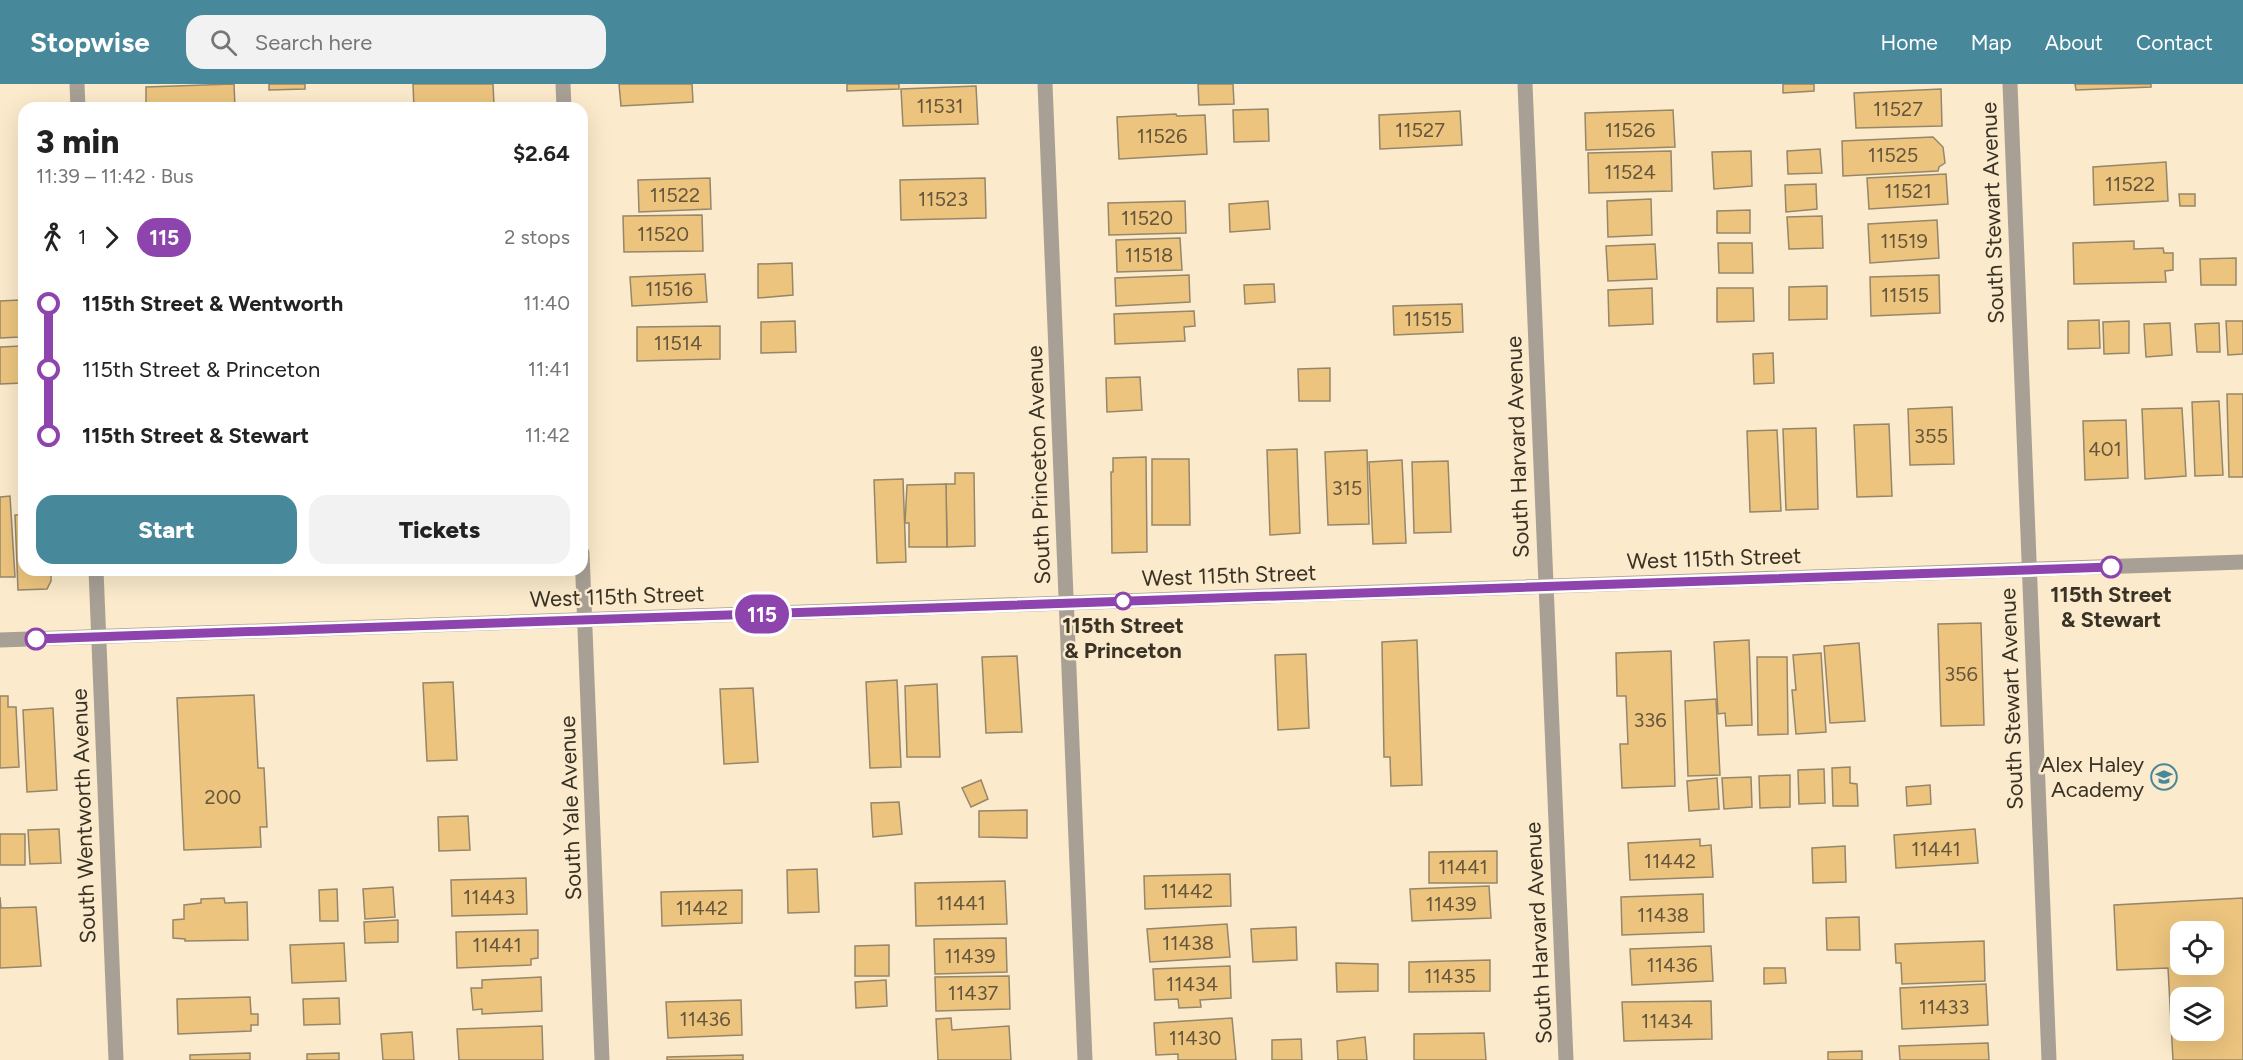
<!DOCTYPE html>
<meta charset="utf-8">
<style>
body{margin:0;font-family:Figtree,sans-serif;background:#f2f2f2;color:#222;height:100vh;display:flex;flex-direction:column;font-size:22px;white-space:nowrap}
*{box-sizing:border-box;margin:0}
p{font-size:20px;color:#767676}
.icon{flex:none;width:33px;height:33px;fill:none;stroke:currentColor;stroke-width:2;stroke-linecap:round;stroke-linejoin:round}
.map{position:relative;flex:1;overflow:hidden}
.drawer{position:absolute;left:18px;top:18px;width:570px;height:474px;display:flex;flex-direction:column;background:#fff;border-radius:18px;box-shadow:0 6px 24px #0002}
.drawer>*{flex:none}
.badge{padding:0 12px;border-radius:20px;font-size:21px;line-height:39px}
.fabs{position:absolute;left:2170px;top:837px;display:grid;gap:12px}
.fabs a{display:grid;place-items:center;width:54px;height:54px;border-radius:12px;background:#fff;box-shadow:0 6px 24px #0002;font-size:30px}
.map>.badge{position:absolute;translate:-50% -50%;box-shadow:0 0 0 3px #fff}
.legs{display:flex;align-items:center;gap:9px;height:66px;padding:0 18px;font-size:20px}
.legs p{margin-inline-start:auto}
.overview{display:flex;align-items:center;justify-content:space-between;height:102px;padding:0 18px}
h1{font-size:33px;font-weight:800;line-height:45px}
.button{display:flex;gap:12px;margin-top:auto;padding:12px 18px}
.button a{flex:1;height:69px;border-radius:18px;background:#48889b;color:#fff;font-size:24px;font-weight:800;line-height:69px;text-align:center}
.button a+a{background:#f2f2f2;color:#222}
ul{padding:0 18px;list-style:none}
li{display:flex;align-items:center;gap:21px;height:66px;font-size:22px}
li i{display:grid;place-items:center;width:9px;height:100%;margin:0 8px;background:currentColor}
li i::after{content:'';width:15px;height:15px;margin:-8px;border:4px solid;border-radius:50%;background:#fff}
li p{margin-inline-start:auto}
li:first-child i{background:linear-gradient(#0000 50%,currentColor 0)}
li:last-child i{background:linear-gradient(currentColor 50%,#0000 0)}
header{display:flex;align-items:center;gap:36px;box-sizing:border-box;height:84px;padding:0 30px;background:#48889b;color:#fff}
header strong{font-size:28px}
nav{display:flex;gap:33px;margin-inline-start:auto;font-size:21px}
.search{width:420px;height:54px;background:#f2f2f2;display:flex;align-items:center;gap:15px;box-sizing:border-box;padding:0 21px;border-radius:18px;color:#767676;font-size:22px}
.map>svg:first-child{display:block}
.building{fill:#ecc47e;stroke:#96866a;stroke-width:1.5;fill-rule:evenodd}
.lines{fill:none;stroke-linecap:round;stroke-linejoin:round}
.minor{stroke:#a8a094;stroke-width:15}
.tertiary{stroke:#a8a094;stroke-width:15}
.line-1-casing{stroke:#fff;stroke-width:14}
.line-1{stroke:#8e44ad;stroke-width:9}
.stop-1-dot{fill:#fff;stroke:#8e44ad;stroke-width:3}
.labels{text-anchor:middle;stroke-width:5;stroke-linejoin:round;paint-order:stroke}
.number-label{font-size:20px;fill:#66563c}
.street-label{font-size:22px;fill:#393226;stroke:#fbeacb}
.stop-label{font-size:22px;font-weight:bold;fill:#393226;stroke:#fbeacb}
.poi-label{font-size:22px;fill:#393226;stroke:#fbeacb;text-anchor:end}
</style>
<header>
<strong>Stopwise</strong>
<div class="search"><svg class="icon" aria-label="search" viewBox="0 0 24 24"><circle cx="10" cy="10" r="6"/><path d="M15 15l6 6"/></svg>Search here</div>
<nav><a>Home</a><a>Map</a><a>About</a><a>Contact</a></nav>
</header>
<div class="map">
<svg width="2243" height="976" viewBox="0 0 2243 976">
<rect width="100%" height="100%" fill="#fbeacb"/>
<g class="building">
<path d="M 234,0 L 235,24 L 146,24 L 146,3 Z"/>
<path d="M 269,0 L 305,0 L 305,5 L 269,6 Z"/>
<path d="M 413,0 L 493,0 L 494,22 L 414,24 Z"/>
<path d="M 619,0 L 692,0 L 693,18 L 621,22 Z"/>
<path d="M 847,0 L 899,0 L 899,5 L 847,7 Z"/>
<path d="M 1198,0 L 1233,0 L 1234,20 L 1199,21 Z"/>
<path d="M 1783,0 L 1814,0 L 1814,7 L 1783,9 Z"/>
<path d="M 2075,0 L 2151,0 L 2151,3 L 2076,6 Z"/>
<path d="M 976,2 L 978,40 L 903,42 L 901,5 Z"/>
<path d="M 1941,5 L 1942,42 L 1856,44 L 1854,9 Z"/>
<path d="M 1268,25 L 1269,57 L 1234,58 L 1233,26 Z"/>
<path d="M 1673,26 L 1675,63 L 1586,66 L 1585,29 Z"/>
<path d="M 1460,27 L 1462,61 L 1380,65 L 1379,31 Z"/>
<path d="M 1176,30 L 1177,32 L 1205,31 L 1207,70 L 1119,75 L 1117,33 Z"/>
<path d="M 1933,53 L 1943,63 L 1945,79 L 1939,83 L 1938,87 L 1843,92 L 1842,57 Z"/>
<path d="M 1820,65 L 1822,89 L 1788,90 L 1787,67 Z"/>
<path d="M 1671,67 L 1672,107 L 1589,109 L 1588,69 Z"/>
<path d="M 1751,67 L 1752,102 L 1714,105 L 1712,68 Z"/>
<path d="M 2166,78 L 2168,117 L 2094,121 L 2093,83 Z"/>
<path d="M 1946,90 L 1948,120 L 1869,125 L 1867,94 Z"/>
<path d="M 710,94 L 711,125 L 639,128 L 638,96 Z"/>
<path d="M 985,94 L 986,134 L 901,136 L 900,96 Z"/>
<path d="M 1816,100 L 1817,125 L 1786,128 L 1785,101 Z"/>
<path d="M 2179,110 L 2195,110 L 2195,122 L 2180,122 Z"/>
<path d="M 1651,115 L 1652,151 L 1608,153 L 1607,117 Z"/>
<path d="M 1185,117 L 1186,149 L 1109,151 L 1108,119 Z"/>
<path d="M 1268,117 L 1270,145 L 1230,148 L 1229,120 Z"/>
<path d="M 1750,126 L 1750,149 L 1717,149 L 1717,127 Z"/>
<path d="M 702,131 L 703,167 L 624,168 L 623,132 Z"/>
<path d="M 1822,132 L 1823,164 L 1789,165 L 1787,133 Z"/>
<path d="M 1937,136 L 1939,174 L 1870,179 L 1868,140 Z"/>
<path d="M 1180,154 L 1182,186 L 1117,188 L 1116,156 Z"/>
<path d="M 2134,157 L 2134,165 L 2163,164 L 2164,169 L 2173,169 L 2173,186 L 2165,187 L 2166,198 L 2074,200 L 2073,159 Z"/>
<path d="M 1718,159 L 1752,159 L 1753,189 L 1719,189 Z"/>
<path d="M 1655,160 L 1657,195 L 1608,197 L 1606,162 Z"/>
<path d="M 2236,174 L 2236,201 L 2201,201 L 2200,175 Z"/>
<path d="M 792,179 L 793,211 L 758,214 L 758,180 Z"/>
<path d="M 705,190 L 707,218 L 632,222 L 630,193 Z"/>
<path d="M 1189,191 L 1190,218 L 1116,222 L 1115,194 Z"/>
<path d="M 1939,191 L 1940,229 L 1871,232 L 1870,193 Z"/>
<path d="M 1274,200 L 1275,218 L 1245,220 L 1244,201 Z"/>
<path d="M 1827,202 L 1827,235 L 1789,236 L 1789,203 Z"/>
<path d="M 1652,204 L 1653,240 L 1609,242 L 1608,206 Z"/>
<path d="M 1717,204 L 1753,204 L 1754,237 L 1717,238 Z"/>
<path d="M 19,216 L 20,253 L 0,254 L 0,217 Z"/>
<path d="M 1462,220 L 1463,248 L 1394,251 L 1393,222 Z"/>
<path d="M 1194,227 L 1195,242 L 1184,243 L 1185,257 L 1115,260 L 1114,230 Z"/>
<path d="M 2099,236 L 2100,264 L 2068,265 L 2068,237 Z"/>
<path d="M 795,237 L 796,268 L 761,269 L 761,238 Z"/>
<path d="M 2129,237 L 2129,269 L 2104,270 L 2103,238 Z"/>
<path d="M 2226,237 L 2243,237 L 2243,270 L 2228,271 Z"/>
<path d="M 2170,239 L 2172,271 L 2146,273 L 2144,240 Z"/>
<path d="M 2219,239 L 2220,268 L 2197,268 L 2195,240 Z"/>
<path d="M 720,242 L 720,275 L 637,277 L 637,243 Z"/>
<path d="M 21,262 L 23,299 L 0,300 L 0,263 Z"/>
<path d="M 1773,269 L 1774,299 L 1754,300 L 1753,270 Z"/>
<path d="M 1330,284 L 1330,317 L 1299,317 L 1298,285 Z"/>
<path d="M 1140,293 L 1142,326 L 1107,328 L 1106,294 Z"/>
<path d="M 2227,310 L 2243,310 L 2243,393 L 2229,393 Z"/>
<path d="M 2219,317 L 2223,391 L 2195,392 L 2192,318 Z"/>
<path d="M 1952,323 L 1954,380 L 1910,381 L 1908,325 Z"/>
<path d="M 2182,324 L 2186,392 L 2145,395 L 2142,325 Z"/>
<path d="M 2126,336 L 2128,394 L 2085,396 L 2083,337 Z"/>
<path d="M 1889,340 L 1892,412 L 1857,413 L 1854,341 Z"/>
<path d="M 1816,344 L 1818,425 L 1786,426 L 1783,345 Z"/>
<path d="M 1777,346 L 1781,427 L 1750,428 L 1747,347 Z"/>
<path d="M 1297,365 L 1300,449 L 1270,451 L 1267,366 Z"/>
<path d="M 1367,366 L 1369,440 L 1328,441 L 1325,368 Z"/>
<path d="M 1146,373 L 1147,468 L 1112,469 L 1111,388 L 1113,388 L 1113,374 Z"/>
<path d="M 1152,375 L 1189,375 L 1190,441 L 1152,441 Z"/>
<path d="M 1402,376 L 1406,459 L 1373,460 L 1369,378 Z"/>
<path d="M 1448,377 L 1451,448 L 1414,449 L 1412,378 Z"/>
<path d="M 955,389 L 974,389 L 975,462 L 947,463 L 946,400 L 955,400 Z"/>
<path d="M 903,395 L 906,478 L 877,479 L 874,396 Z"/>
<path d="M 946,400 L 947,463 L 909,463 L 909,439 L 905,439 L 907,401 Z"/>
<path d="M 10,412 L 15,493 L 0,493 L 0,413 Z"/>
<path d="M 15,431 L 24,431 L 24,486 L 51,486 L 51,497 L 47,505 L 18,506 Z"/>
<path d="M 1981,539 L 1984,641 L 1941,642 L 1938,540 Z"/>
<path d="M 1417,556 L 1422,701 L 1391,702 L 1390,673 L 1384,673 L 1382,558 Z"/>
<path d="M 1749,556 L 1752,641 L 1726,642 L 1725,629 L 1718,630 L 1714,558 Z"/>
<path d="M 1859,559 L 1865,637 L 1830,639 L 1824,562 Z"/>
<path d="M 1671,567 L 1675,702 L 1622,704 L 1620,660 L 1628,660 L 1626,612 L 1617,612 L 1616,569 Z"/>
<path d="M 1821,569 L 1826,648 L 1796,650 L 1792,606 L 1796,606 L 1793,571 Z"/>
<path d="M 1306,570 L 1309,644 L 1278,646 L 1275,571 Z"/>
<path d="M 1017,572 L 1022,648 L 986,649 L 982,573 Z"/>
<path d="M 1757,573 L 1787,573 L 1788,650 L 1758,651 Z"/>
<path d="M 897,596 L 901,683 L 870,684 L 866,598 Z"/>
<path d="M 453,598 L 457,676 L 427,677 L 423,599 Z"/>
<path d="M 937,600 L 940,673 L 907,673 L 905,602 Z"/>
<path d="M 753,604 L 758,678 L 724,680 L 720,605 Z"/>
<path d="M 254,611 L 258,684 L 264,684 L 267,743 L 260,743 L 261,763 L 184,766 L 177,614 Z"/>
<path d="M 0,612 L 8,612 L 8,623 L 16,623 L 19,683 L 0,684 Z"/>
<path d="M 1716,615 L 1720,691 L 1688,692 L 1685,617 Z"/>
<path d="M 53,624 L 57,706 L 27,708 L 23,626 Z"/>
<path d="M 1850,683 L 1850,699 L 1857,700 L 1858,722 L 1833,722 L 1832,684 Z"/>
<path d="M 1824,685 L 1825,719 L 1799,720 L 1798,686 Z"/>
<path d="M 1790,691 L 1790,723 L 1760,724 L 1759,692 Z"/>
<path d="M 1751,693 L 1752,723 L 1724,725 L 1722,694 Z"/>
<path d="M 1717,694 L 1719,725 L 1689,727 L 1687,697 Z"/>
<path d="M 981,696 L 988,715 L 971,723 L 962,704 Z"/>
<path d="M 1930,701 L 1931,720 L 1907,722 L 1906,703 Z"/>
<path d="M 899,718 L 902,750 L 873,753 L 871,719 Z"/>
<path d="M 1027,726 L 1027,754 L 979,753 L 979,727 Z"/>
<path d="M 468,732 L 470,766 L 439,767 L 438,733 Z"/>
<path d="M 59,745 L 61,779 L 30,780 L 28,746 Z"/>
<path d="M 1975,745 L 1978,779 L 1896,784 L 1894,751 Z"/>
<rect x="0" y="750" width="25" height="31"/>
<path d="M 1700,755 L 1700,762 L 1711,761 L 1713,793 L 1630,796 L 1628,759 Z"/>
<path d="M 1845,762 L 1846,798 L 1813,799 L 1812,764 Z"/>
<path d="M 1497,767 L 1497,799 L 1429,799 L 1429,768 Z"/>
<path d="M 817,785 L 819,828 L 788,829 L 787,786 Z"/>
<path d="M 1230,790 L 1231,822 L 1145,825 L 1144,792 Z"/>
<path d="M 526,794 L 527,830 L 452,832 L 451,796 Z"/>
<path d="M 1005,797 L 1007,840 L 916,842 L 915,799 Z"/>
<path d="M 1489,802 L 1491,834 L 1412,837 L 1410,805 Z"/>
<path d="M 393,803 L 395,833 L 365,835 L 363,805 Z"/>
<path d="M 337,805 L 338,837 L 320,837 L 319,806 Z"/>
<path d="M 742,806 L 742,839 L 662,842 L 661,808 Z"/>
<path d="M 1703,810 L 1704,848 L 1622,851 L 1621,813 Z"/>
<path d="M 0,813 L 1,824 L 36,823 L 41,882 L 0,884 Z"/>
<path d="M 224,814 L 225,819 L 247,818 L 248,856 L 185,857 L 185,855 L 173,854 L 173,836 L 184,835 L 184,821 L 201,819 L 201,815 Z"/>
<path d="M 2243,814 L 2243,976 L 2173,976 L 2168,884 L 2117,886 L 2114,821 ZM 2181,848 L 2214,848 L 2214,880 L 2181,880 ZM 2181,914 L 2214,914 L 2214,946 L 2181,946 Z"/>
<path d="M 1859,833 L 1860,866 L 1827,866 L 1826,834 Z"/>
<path d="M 398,836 L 398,858 L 365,859 L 364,838 Z"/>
<path d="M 1227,840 L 1230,873 L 1150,878 L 1147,845 Z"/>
<path d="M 1296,843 L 1297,876 L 1253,878 L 1251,845 Z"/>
<path d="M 538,846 L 538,874 L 531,875 L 531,881 L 457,884 L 456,848 Z"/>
<path d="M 1006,854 L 1007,888 L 935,890 L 934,855 Z"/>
<path d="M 1984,857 L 1985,897 L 1902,900 L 1901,879 L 1896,879 L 1895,860 Z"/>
<path d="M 344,859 L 346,897 L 292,899 L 290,861 Z"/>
<path d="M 889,861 L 889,892 L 855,892 L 855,862 Z"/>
<path d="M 1711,862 L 1713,897 L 1632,901 L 1630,865 Z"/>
<path d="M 1490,876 L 1490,907 L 1409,908 L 1409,878 Z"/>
<path d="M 1336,879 L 1378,880 L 1378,907 L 1337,908 Z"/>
<path d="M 1230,882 L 1231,914 L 1200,916 L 1201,923 L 1179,924 L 1178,915 L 1155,916 L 1153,885 Z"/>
<path d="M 1764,884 L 1785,884 L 1786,899 L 1764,900 Z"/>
<path d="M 1009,892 L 1010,925 L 936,927 L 935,893 Z"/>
<path d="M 541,893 L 542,927 L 482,930 L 482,925 L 473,926 L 471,904 L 482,904 L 482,896 Z"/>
<path d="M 886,896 L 887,922 L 856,924 L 855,898 Z"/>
<path d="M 1986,900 L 1988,941 L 1902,945 L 1900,904 Z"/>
<path d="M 250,913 L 251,930 L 258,930 L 258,941 L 251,941 L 251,947 L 178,950 L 177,915 Z"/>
<path d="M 339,914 L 340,940 L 304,941 L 303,915 Z"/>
<path d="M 741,916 L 742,951 L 668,954 L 666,918 Z"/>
<path d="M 1711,917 L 1712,955 L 1624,957 L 1622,918 Z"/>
<path d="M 951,934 L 952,946 L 1009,942 L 1011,976 L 938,976 L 936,935 Z"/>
<path d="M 1232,934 L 1236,976 L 1178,976 L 1178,970 L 1156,971 L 1154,939 Z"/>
<path d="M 542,942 L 543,976 L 459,976 L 457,945 Z"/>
<path d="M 412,948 L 414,976 L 383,976 L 381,950 Z"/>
<path d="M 1484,949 L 1486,976 L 1414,976 L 1414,950 Z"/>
<path d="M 1365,953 L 1367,976 L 1338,976 L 1337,957 Z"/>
<path d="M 1301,955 L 1302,976 L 1272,976 L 1272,956 Z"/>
<path d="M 1988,959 L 1989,976 L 1900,976 L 1899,962 Z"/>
<path d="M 1862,967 L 1862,976 L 1828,976 L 1828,968 Z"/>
<path d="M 250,969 L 250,976 L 190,976 L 190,971 Z"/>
<path d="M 339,969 L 339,976 L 307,976 L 307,970 Z"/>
<path d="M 743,971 L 743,976 L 667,976 L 667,973 Z"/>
</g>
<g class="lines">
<g class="minor">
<path d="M 563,0 L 564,24"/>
<path d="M 1045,0 L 1085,976"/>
<path d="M 1525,0 L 1566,976"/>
<path d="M 2010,0 L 2049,976"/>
<path d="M 582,469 L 602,976"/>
</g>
<g class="tertiary">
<path d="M 77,0 L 78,24"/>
<path d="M 96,486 L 116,976"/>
<path d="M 0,556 L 2243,478"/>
</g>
</g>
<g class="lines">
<g class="line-1-casing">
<path id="line-1" d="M 36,555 L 2111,483"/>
</g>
<use href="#line-1" class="line-1"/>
</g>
<defs>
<g id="school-ring" transform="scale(1.35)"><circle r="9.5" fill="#fbeacb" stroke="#48889b" stroke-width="1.5"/><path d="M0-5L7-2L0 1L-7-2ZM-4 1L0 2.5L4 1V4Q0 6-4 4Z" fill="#48889b"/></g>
</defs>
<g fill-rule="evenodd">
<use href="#school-ring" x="2164" y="693"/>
</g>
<g class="stop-1-dot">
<circle cx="2111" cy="483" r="10"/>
<circle cx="1123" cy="517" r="8"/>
<circle cx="36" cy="555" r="10"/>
</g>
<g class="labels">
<g class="number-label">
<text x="940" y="29">11531</text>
<text x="1898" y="32">11527</text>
<text x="1420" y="53">11527</text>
<text x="1630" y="53">11526</text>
<text x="1162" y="59">11526</text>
<text x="1893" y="78">11525</text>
<text x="1630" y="95">11524</text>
<text x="2130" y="107">11522</text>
<text x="1908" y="114">11521</text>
<text x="675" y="118">11522</text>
<text x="943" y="122">11523</text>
<text x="1147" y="141">11520</text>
<text x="663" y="157">11520</text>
<text x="1904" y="164">11519</text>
<text x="1149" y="178">11518</text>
<text x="669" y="212">11516</text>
<text x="1905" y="218">11515</text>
<text x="1428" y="242">11515</text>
<text x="678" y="266">11514</text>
<text x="1931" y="359">355</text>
<text x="2105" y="372">401</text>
<text x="1347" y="411">315</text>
<text x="1961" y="597">356</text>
<text x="1650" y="643">336</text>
<text x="223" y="720">200</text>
<text x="1936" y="772">11441</text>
<text x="1670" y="784">11442</text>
<text x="1463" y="790">11441</text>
<text x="1187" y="814">11442</text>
<text x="489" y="820">11443</text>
<text x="961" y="826">11441</text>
<text x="1451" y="827">11439</text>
<text x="702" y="831">11442</text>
<text x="1663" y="838">11438</text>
<text x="1188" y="866">11438</text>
<text x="497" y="868">11441</text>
<text x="970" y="879">11439</text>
<text x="1672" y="888">11436</text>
<text x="1450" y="899">11435</text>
<text x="1192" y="907">11434</text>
<text x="973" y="916">11437</text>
<text x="1944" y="930">11433</text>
<text x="705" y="942">11436</text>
<text x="1667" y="944">11434</text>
<text x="1195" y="961">11430</text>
</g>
<g class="street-label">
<text transform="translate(1992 129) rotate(-92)" y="8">South Stewart Avenue</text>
<text transform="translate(1517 363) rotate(-92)" y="8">South Harvard Avenue</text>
<text transform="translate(1038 381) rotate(-92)" y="8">South Princeton Avenue</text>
<text transform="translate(1714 474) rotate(-2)" y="8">West 115th Street</text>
<text transform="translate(1229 491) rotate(-2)" y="8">West 115th Street</text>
<text transform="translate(617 512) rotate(-2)" y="8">West 115th Street</text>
<text transform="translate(2011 615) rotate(-92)" y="8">South Stewart Avenue</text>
<text transform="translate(570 724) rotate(-92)" y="8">South Yale Avenue</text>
<text transform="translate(83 732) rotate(-92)" y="8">South Wentworth Avenue</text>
<text transform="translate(1538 849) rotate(-93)" y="8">South Harvard Avenue</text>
</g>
<g class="stop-label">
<text x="2111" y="518">115th Street<tspan x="2111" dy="25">&amp; Stewart</tspan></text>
<text x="1123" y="549">115th Street<tspan x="1123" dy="25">&amp; Princeton</tspan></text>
</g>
<g class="poi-label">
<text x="2144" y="688">Alex Haley<tspan x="2144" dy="25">Academy</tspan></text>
</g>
</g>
</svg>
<div class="fabs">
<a><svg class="icon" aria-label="locate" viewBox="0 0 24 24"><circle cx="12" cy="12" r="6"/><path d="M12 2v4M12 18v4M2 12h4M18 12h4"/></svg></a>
<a><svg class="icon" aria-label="layers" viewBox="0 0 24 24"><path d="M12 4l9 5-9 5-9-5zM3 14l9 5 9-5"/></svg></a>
</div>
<b class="badge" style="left:762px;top:530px;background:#8e44ad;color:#fff">115</b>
<section class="drawer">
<div class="overview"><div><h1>3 min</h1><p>11:39 – 11:42 · Bus</p></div><b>$2.64</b></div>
<div class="legs"><svg class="icon" aria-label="walk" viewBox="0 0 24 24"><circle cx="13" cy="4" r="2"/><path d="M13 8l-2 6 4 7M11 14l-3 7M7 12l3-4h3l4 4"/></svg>1<svg class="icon" aria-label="forward" viewBox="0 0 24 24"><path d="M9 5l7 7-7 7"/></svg><b class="badge" style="background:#8e44ad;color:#fff">115</b><p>2 stops</p></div>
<ul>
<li><i style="color:#8e44ad"></i><b>115th Street &amp; Wentworth</b><p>11:40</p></li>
<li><i style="color:#8e44ad"></i><span>115th Street &amp; Princeton</span><p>11:41</p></li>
<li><i style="color:#8e44ad"></i><b>115th Street &amp; Stewart</b><p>11:42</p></li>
</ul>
<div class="button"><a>Start</a><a>Tickets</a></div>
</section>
</div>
